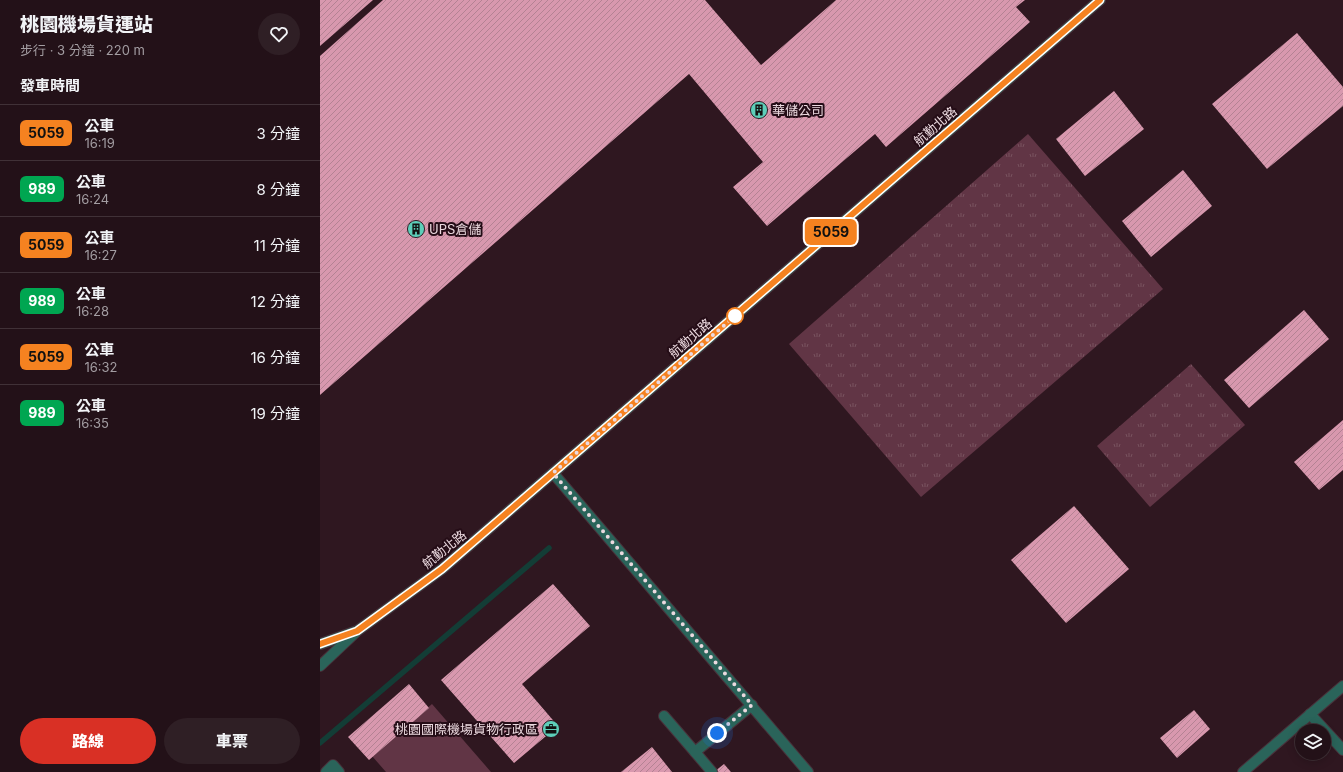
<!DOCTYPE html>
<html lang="zh-TW">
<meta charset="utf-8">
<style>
body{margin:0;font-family:Inter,"Noto Sans TC",sans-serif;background:#2f1f25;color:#f1f3f6;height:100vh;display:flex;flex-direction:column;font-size:15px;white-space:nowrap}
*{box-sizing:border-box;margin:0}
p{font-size:13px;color:#a39da2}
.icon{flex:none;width:22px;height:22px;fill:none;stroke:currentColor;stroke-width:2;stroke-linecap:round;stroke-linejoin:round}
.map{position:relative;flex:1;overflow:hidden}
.details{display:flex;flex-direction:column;background:#231118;width:320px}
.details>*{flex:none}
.badge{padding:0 8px;border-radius:6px;font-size:14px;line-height:26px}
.fabs{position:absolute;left:975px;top:724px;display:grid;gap:8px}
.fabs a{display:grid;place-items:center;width:36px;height:36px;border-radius:50%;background:#231118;box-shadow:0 2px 10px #0003,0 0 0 1px #403137;font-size:20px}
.you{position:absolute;width:20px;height:20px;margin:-10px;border:3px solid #fff;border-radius:50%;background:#1a73e8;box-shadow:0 0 0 6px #1a73e833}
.map>.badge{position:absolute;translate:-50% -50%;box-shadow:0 0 0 2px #fff}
h2{padding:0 20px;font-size:15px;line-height:36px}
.round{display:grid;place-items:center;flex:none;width:42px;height:42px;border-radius:21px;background:#2f1f25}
.overview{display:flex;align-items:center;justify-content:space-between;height:68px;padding:0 20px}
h1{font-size:19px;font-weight:800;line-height:30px}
.cta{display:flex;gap:8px;margin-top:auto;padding:8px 20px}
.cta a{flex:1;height:46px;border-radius:24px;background:#d93025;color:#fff;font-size:16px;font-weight:800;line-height:46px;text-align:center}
.cta a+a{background:#2f1f25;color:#f1f3f6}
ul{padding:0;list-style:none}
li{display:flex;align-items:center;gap:12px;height:56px;padding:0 20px;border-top:1px solid #403137}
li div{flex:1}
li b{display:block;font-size:15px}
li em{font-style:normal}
li .badge{min-width:44px;font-weight:700;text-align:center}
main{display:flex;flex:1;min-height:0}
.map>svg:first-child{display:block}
.grass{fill:url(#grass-tufts)}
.pitch{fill:#613545}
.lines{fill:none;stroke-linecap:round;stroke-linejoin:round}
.stream{stroke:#133d36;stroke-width:5.5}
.building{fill:url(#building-hatch)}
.minor-casing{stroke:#49323b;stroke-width:12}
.minor{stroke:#2a645a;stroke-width:10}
.line-casing{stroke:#fff;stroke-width:9}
.line{stroke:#f58220;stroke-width:6}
.walk{stroke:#ebd9df;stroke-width:4;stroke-dasharray:0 7.2}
.stop-dot{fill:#fff;stroke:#f58220;stroke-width:2}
.labels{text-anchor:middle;stroke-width:4;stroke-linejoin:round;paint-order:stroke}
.poi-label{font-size:13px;fill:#ebd9df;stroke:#250d17;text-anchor:start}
.street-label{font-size:13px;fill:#ebd9df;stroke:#250d17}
</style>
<main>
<section class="details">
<div class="overview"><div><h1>桃園機場貨運站</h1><p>步行 · 3 分鐘 · 220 m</p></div><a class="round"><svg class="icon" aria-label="heart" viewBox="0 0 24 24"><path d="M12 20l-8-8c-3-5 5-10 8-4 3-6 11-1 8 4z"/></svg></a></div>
<h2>發車時間</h2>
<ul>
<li><span class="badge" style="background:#f58220;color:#111">5059</span><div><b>公車</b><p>16:19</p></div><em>3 分鐘</em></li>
<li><span class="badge" style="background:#00a651;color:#fff">989</span><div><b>公車</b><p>16:24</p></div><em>8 分鐘</em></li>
<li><span class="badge" style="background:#f58220;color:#111">5059</span><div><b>公車</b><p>16:27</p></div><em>11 分鐘</em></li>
<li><span class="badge" style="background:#00a651;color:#fff">989</span><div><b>公車</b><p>16:28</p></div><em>12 分鐘</em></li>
<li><span class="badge" style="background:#f58220;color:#111">5059</span><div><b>公車</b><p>16:32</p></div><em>16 分鐘</em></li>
<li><span class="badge" style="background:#00a651;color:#fff">989</span><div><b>公車</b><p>16:35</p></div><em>19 分鐘</em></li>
</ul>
<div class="cta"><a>路線</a><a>車票</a></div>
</section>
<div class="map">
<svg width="1023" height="772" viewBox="0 0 1023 772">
<defs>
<pattern id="grass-tufts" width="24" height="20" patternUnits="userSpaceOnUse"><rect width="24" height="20" fill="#613545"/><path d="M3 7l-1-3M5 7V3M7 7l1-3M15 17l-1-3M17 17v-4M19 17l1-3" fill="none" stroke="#78525f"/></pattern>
<pattern id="building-hatch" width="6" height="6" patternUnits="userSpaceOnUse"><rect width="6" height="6" fill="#d898ae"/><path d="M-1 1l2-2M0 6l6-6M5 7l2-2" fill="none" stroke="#b48293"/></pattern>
</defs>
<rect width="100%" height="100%" fill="#2f1720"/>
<g class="grass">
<path d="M 708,134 L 843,289 L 601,497 L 469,344 Z"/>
<path d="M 871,364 L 925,425 L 830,507 L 777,446 Z"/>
</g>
<path class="pitch" d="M 112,704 L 171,772 L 66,772 L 52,756 Z"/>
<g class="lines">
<path class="stream" d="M 0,743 L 229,548"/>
</g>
<g class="building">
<path d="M 0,0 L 53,0 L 0,46 Z"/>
<path d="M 63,0 L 385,0 L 441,65 L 516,0 L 705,0 L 696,7 L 710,22 L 566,147 L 555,134 L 447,226 L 413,187 L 443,162 L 369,74 L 0,395 L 0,56 Z"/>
<path d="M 977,33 L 1023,87 L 1023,106 L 947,169 L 892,104 Z"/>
<path d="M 794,91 L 824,129 L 765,176 L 736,139 Z"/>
<path d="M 863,170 L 892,206 L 831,257 L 802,221 Z"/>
<path d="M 984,310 L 1009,339 L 929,408 L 904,380 Z"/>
<path d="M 1023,420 L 1023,470 L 999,490 L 974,462 Z"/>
<path d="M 754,506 L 809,569 L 746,623 L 691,560 Z"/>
<path d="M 233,584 L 270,626 L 202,684 L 238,726 L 194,763 L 121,680 Z"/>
<path d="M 89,684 L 109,708 L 49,760 L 28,737 Z"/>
<path d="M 874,710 L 890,729 L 857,758 L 840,738 Z"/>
<path d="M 332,747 L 352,772 L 301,772 Z"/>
<path d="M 404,764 L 411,772 L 394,772 Z"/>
</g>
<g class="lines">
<g class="minor-casing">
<g id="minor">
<path d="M 233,473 L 488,772"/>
<path d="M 0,644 L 37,631 L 122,569 L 780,0"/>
<path d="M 0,666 L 35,633"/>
<path d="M 990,714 L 1023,750"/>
<path d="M 344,716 L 375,752"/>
<path d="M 6,772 L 13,765 L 19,772"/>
<path d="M 392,772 L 375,752 L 432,705"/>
<path d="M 923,772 L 1023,686"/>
</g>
</g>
<use href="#minor" class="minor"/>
</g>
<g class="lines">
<g class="line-casing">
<path id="line" d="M 0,644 L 37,631 L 122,569 L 780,0"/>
</g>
<use href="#line" class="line"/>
<path class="walk" d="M 397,733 L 432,705 L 233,473 L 415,316"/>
</g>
<defs>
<g id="building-disc" transform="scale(0.9)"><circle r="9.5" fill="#5dceb9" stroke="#250d17"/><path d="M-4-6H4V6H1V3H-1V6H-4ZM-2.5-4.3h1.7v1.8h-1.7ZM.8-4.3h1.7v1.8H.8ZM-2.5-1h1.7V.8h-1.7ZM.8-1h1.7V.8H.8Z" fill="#111"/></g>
<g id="office-disc" transform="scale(0.9)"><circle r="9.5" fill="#5dceb9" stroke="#250d17"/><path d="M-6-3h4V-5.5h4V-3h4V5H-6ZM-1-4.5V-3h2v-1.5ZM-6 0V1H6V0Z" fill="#111"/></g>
</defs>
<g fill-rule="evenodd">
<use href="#building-disc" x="439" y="110"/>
<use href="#building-disc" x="96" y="229"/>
<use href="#office-disc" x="231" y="729"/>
</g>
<circle class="stop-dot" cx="415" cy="316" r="8"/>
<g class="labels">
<g class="poi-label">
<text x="452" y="115">華儲公司</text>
<text x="109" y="234">UPS倉儲</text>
<text x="218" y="734" text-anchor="end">桃園國際機場貨物行政區</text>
</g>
<g class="street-label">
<text transform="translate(615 126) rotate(-41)" y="5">航勤北路</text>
<text transform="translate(370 338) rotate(-41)" y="5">航勤北路</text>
<text transform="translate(124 549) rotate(-39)" y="5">航勤北路</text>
</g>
</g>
</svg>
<div class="fabs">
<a><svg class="icon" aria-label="layers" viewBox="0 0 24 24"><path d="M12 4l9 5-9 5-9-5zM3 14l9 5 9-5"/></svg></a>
</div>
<div class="you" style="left:397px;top:733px"></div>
<b class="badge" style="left:511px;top:232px;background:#f58220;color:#111">5059</b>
</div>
</main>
